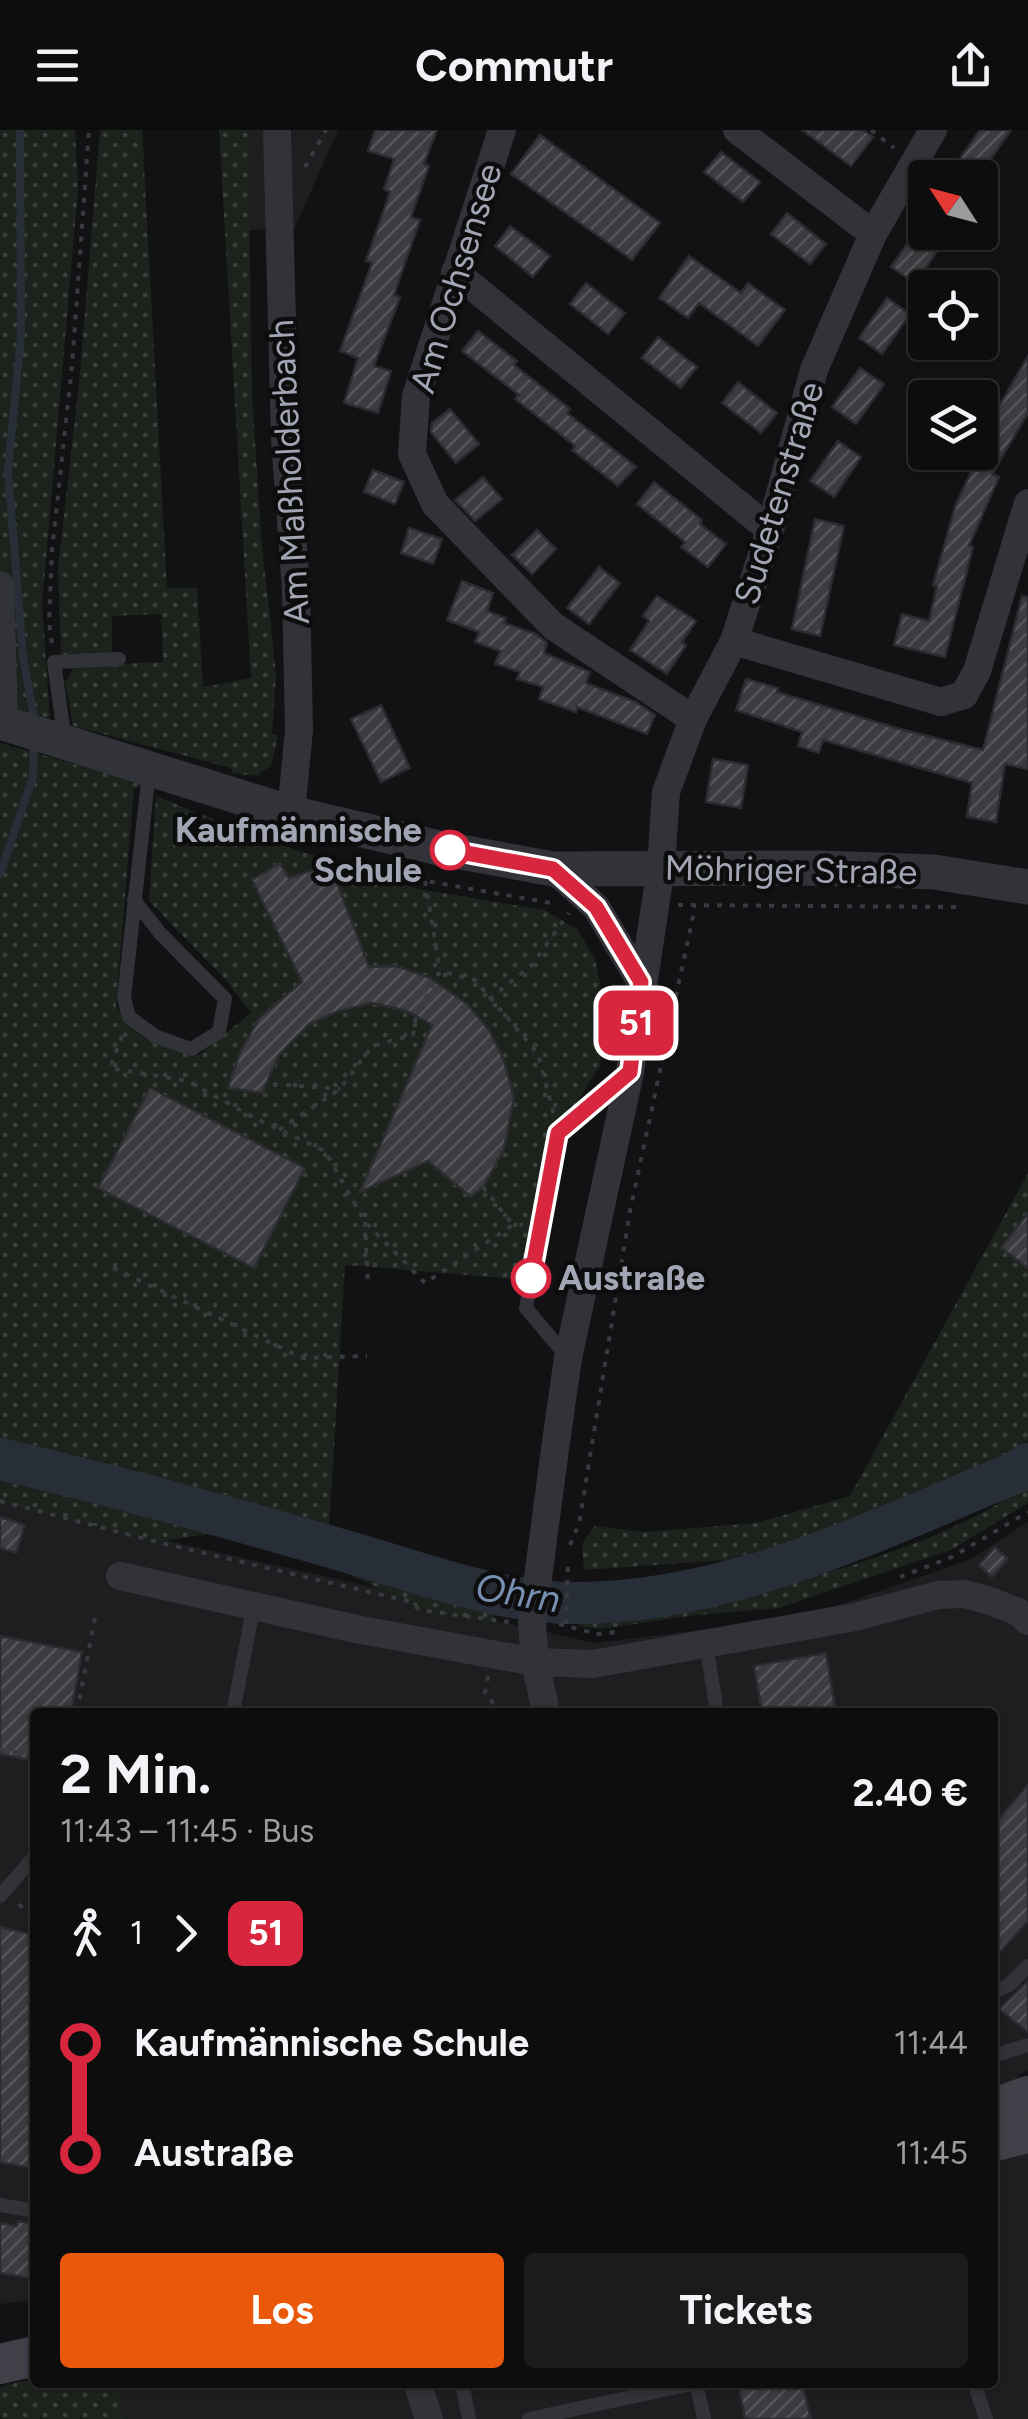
<!DOCTYPE html>
<html lang="de">
<meta charset="utf-8">
<style>
body{margin:0;font-family:Figtree,sans-serif;background:#1c1b1c;color:#f1f3f6;height:100vh;display:flex;flex-direction:column;font-size:38px;white-space:nowrap}
*{box-sizing:border-box;margin:0}
p{font-size:32px;color:#9b9c9e}
.icon{flex:none;width:55px;height:55px;fill:none;stroke:currentColor;stroke-width:2;stroke-linecap:round;stroke-linejoin:round}
.map{position:relative;flex:1;overflow:hidden}
.drawer{position:absolute;left:30px;top:1578px;width:968px;height:680px;display:flex;flex-direction:column;background:#0e0d0e;border-radius:10px;box-shadow:0 2px 8px #0004,0 0 0 2px #2e2d2e}
.drawer>*{flex:none}
.badge{padding:0 20px;border-radius:15px;font-size:35px;line-height:65px}
.needle{width:65px;rotate:306deg}
.fabs{position:absolute;left:908px;top:30px;display:grid;gap:20px}
.fabs a{display:grid;place-items:center;width:90px;height:90px;border-radius:10px;background:#0e0d0e;box-shadow:0 2px 8px #0004,0 0 0 2px #2e2d2e;font-size:50px}
.map>.badge{position:absolute;translate:-50% -50%;box-shadow:0 0 0 5px #fff}
.legs{display:flex;align-items:center;gap:15px;height:110px;padding:0 30px;font-size:32px}
.legs p{margin-inline-start:auto}
.headline{display:flex;align-items:center;justify-content:space-between;height:170px;padding:0 30px}
h1{font-size:55px;font-weight:700;line-height:75px}
.primary-button{display:flex;gap:20px;margin-top:auto;padding:20px 30px}
.primary-button a{flex:1;height:115px;border-radius:10px;background:#ea580c;color:#fff;font-size:40px;font-weight:700;line-height:115px;text-align:center}
.primary-button a+a{background:#1c1b1c;color:#f1f3f6}
ul{padding:0 30px;list-style:none}
li{display:flex;align-items:center;gap:35px;height:110px;font-size:38px}
li i{display:grid;place-items:center;width:15px;height:100%;margin:0 12px;background:currentColor}
li i::after{content:'';width:25px;height:25px;margin:-12px;border:8px solid;border-radius:50%;background:#0e0d0e}
li p{margin-inline-start:auto}
li:first-child i{background:linear-gradient(#0000 50%,currentColor 0)}
li:last-child i{background:linear-gradient(currentColor 50%,#0000 0)}
header{display:flex;justify-content:space-between;align-items:center;height:130px;padding:0 30px;background:#0e0d0e;font-size:45px;font-weight:700}
.map>svg:first-child{display:block}
.built{fill:#1e1d20}
.grass{fill:url(#grass-dots)}
.lines{fill:none;stroke-linecap:round;stroke-linejoin:round}
.stream{stroke:#282e37;stroke-width:8}
.river{stroke:#282e37;stroke-width:42}
.building{fill:url(#building-hatch);stroke:#2c2b2f;stroke-width:2.5}
.path{stroke:#383a3f;stroke-width:4;stroke-dasharray:5 8;stroke-linecap:butt}
.service{stroke:#323338;stroke-width:14}
.minor{stroke:#323338;stroke-width:28}
.tertiary{stroke:#323338;stroke-width:35}
.secondary{stroke:#404148;stroke-width:40}
.line-1-casing{stroke:#fff;stroke-width:22}
.line-1{stroke:#d7263d;stroke-width:15}
.stop-1-dot{fill:#fff;stroke:#d7263d;stroke-width:5}
.labels{text-anchor:middle;stroke-width:9;stroke-linejoin:round;paint-order:stroke}
.street-label{font-size:35px;fill:#a2a6b4;stroke:#0d0d0e}
.stop-label{font-size:35px;font-weight:bold;fill:#a2a6b4;stroke:#0d0d0e;text-anchor:end}
.water-label{font-size:38px;font-style:italic;fill:#7790b2;stroke:#0d0d0e}
</style>
<header><svg class="icon" aria-label="menu" viewBox="0 0 24 24"><path d="M4 6h16M4 12h16M4 18h16"/></svg>Commutr<svg class="icon" aria-label="share" viewBox="0 0 24 24"><path d="M12 15V3M7 8l5-5 5 5M5 13v7h14v-7"/></svg></header>
<div class="map">
<svg width="1028" height="2289" viewBox="0 0 1028 2289">
<defs>
<pattern id="grass-dots" width="8" height="8" patternUnits="userSpaceOnUse" patternTransform="scale(2.5)"><rect width="8" height="8" fill="#1c231d"/><path d="M2 2h.1M6 6h.1" fill="none" stroke="#3a403b" stroke-width="1.8" stroke-linecap="round"/></pattern>
<pattern id="building-hatch" width="6" height="6" patternUnits="userSpaceOnUse" patternTransform="scale(2.5)"><rect width="6" height="6" fill="#3c3b40"/><path d="M-1 1l2-2M0 6l6-6M5 7l2-2" fill="none" stroke="#555459"/></pattern>
</defs>
<rect width="100%" height="100%" fill="#121113"/>
<g class="built">
<path d="M 244,0 L 338,0 L 295,97 L 245,101 Z"/>
<path d="M 0,1366 L 156,1408 L 411,1466 L 429,1476 L 595,1513 L 804,1487 L 969,1430 L 1028,1392 L 1028,1941 L 1017,1946 L 1028,1982 L 1028,2289 L 124,2289 L 118,2253 L 992,2252 L 992,1582 L 35,1582 L 35,2170 L 0,2174 Z"/>
</g>
<g class="grass">
<path d="M 0,0 L 75,0 L 78,59 L 42,475 L 50,588 L 0,578 Z"/>
<path d="M 100,0 L 142,0 L 167,458 L 197,458 L 203,557 L 251,548 L 219,0 L 248,0 L 252,264 L 261,406 L 276,544 L 272,604 L 278,605 L 271,636 L 256,646 L 233,643 L 231,638 L 73,596 L 65,552 L 75,536 L 163,532 L 161,484 L 112,486 L 112,524 L 61,525 L 58,438 L 79,254 Z"/>
<path d="M 0,613 L 148,655 L 134,658 L 116,876 C 143,916 154,914 199,925 L 251,883 L 225,849 L 149,771 L 156,666 L 262,709 L 419,759 L 544,780 L 577,799 L 595,829 L 607,888 L 600,936 L 558,1003 L 530,1150 L 345,1135 L 328,1416 L 494,1463 L 494,1492 L 420,1480 L 408,1471 L 332,1437 L 212,1403 L 157,1412 L 0,1371 Z"/>
<path d="M 1028,1043 L 1028,1311 L 977,1345 L 831,1401 L 726,1430 L 584,1440 L 582,1414 L 594,1396 L 644,1402 L 756,1393 L 850,1366 Z"/>
<path d="M 1028,1355 L 1028,1373 L 951,1420 L 779,1478 L 696,1485 L 601,1499 L 579,1496 L 574,1476 C 705,1484 921,1431 1028,1355 Z"/>
<path d="M 35,2248 L 35,2252 L 118,2253 L 124,2289 L 0,2289 L 0,2257 Z"/>
</g>
<g class="lines">
<g class="stream">
<path d="M 20,0 L 21,204 L 8,341 L 23,527 L 35,593"/>
<path d="M 0,744 L 33,647 L 34,612"/>
</g>
<path class="river" d="M 0,1329 C 116,1356 231,1388 345,1421 C 419,1442 497,1473 575,1473 C 730,1473 876,1400 1017,1342 L 1028,1334"/>
</g>
<g class="building">
<path d="M 375,0 L 437,0 L 424,34 L 429,36 L 411,87 L 420,90 L 394,165 L 400,167 L 374,236 L 391,241 L 378,283 L 344,273 L 358,228 L 340,221 L 372,133 L 366,131 L 390,62 L 384,59 L 394,29 L 368,21 Z"/>
<path d="M 802,0 L 863,0 L 873,7 L 851,36 Z"/>
<path d="M 980,0 L 1011,0 L 977,48 L 946,48 Z"/>
<path d="M 540,5 L 660,93 L 632,130 L 511,44 Z"/>
<path d="M 721,22 L 760,52 L 743,72 L 704,42 Z"/>
<path d="M 787,83 L 826,114 L 810,134 L 771,104 Z"/>
<path d="M 510,96 L 550,126 L 533,147 L 495,116 Z"/>
<path d="M 919,97 L 942,114 L 915,153 L 891,137 Z"/>
<path d="M 689,126 L 741,163 L 748,153 L 785,180 L 758,216 L 699,173 L 688,188 L 659,168 Z"/>
<path d="M 586,153 L 625,183 L 608,204 L 570,174 Z"/>
<path d="M 887,168 L 910,184 L 882,224 L 859,208 Z"/>
<path d="M 478,201 L 517,231 L 514,235 L 570,279 L 567,283 L 636,337 L 618,356 L 572,320 L 575,316 L 515,269 L 519,265 L 462,221 Z"/>
<path d="M 658,207 L 697,237 L 681,258 L 642,228 Z"/>
<path d="M 1028,226 L 1028,283 L 992,344 L 999,347 L 969,416 L 973,417 L 945,527 L 894,515 L 902,484 L 929,491 L 937,456 L 933,455 L 955,377 L 980,322 L 980,309 Z"/>
<path d="M 860,238 L 884,254 L 856,294 L 832,277 Z"/>
<path d="M 738,252 L 777,283 L 761,303 L 722,273 Z"/>
<path d="M 450,279 L 479,314 L 456,333 L 431,302 L 432,293 Z"/>
<path d="M 838,311 L 861,327 L 834,367 L 810,351 Z"/>
<path d="M 373,340 L 404,352 L 395,374 L 364,362 Z"/>
<path d="M 483,347 L 502,369 L 475,391 L 455,370 Z"/>
<path d="M 654,352 L 702,390 L 700,394 L 726,414 L 708,437 L 681,417 L 685,412 L 637,374 Z"/>
<path d="M 815,389 L 844,396 L 820,506 L 792,499 Z"/>
<path d="M 409,398 L 442,409 L 433,434 L 401,423 Z"/>
<path d="M 537,400 L 556,419 L 532,444 L 512,425 Z"/>
<path d="M 599,437 L 620,453 L 589,494 L 567,478 Z"/>
<path d="M 462,451 L 493,463 L 487,481 L 506,488 L 504,493 L 536,504 L 547,513 L 544,523 L 590,542 L 586,553 L 636,572 L 655,585 L 647,604 L 577,577 L 576,582 L 539,569 L 543,557 L 517,549 L 520,542 L 495,534 L 500,521 L 475,512 L 479,502 L 447,490 Z"/>
<path d="M 657,466 L 696,491 L 682,512 L 686,515 L 667,544 L 630,520 L 649,491 L 643,486 Z"/>
<path d="M 1022,466 L 1028,467 L 1028,639 L 1005,634 L 996,692 L 967,687 L 972,653 L 823,610 L 819,623 L 798,616 L 802,602 L 736,580 L 746,549 L 778,558 L 777,562 L 896,598 L 983,620 Z"/>
<path d="M 381,575 L 410,638 L 381,652 L 351,589 Z"/>
<path d="M 713,629 L 748,635 L 741,678 L 706,672 Z"/>
<path d="M 280,733 L 289,748 L 330,734 L 369,837 L 397,836 L 430,848 L 467,874 L 489,900 L 504,930 L 514,968 L 504,1019 L 483,1057 L 471,1067 L 428,1031 L 360,1062 L 432,895 L 407,881 L 372,873 L 339,881 L 309,894 L 279,925 L 262,963 L 228,958 L 240,922 L 260,887 L 302,852 L 252,750 Z"/>
<path d="M 150,958 L 305,1038 L 254,1138 L 98,1058 Z"/>
<path d="M 1028,1083 L 1028,1138 L 1001,1118 Z"/>
<path d="M 0,1387 L 25,1395 L 16,1423 L 0,1418 Z"/>
<path d="M 995,1417 L 1008,1429 L 992,1447 L 979,1435 Z"/>
<path d="M 0,1506 L 82,1522 L 71,1582 L 35,1582 L 35,1631 L 0,1624 Z"/>
<path d="M 826,1523 L 836,1582 L 762,1582 L 754,1536 Z"/>
<path d="M 1028,1655 L 1028,1791 L 992,1830 L 992,1681 L 1000,1688 Z"/>
<path d="M 0,1797 L 35,1805 L 35,1936 L 31,1958 L 35,1958 L 35,2039 L 0,2032 Z"/>
<path d="M 1028,1851 L 1028,1902 L 999,1879 Z"/>
<path d="M 18,2091 L 35,2094 L 35,2149 L 0,2143 L 0,2093 L 17,2096 Z"/>
<path d="M 738,2252 L 802,2252 L 811,2289 L 745,2289 Z"/>
</g>
<g class="lines">
<g class="path">
<path d="M 871,0 L 894,18"/>
<path d="M 305,37 L 326,0"/>
<path d="M 52,513 L 49,492 L 52,420 L 72,236 L 89,0"/>
<path d="M 355,730 L 415,749 L 551,773"/>
<path d="M 425,751 L 440,840"/>
<path d="M 678,775 L 959,777"/>
<path d="M 489,869 L 532,835 L 569,783"/>
<path d="M 122,906 L 110,938 L 188,951 L 258,990 L 325,1021 L 365,1092 L 425,1153 L 513,1095 L 523,1095"/>
<path d="M 273,954 L 340,959"/>
<path d="M 279,1000 L 340,959 L 372,916 L 413,905 L 416,886 L 440,841 L 475,850 L 538,924 L 554,985"/>
<path d="M 483,1057 L 513,1095"/>
<path d="M 365,1092 L 368,1155"/>
<path d="M 113,1138 L 303,1228 L 367,1226"/>
<path d="M 0,1371 L 157,1412 L 408,1471 L 420,1480 L 509,1492"/>
<path d="M 570,1415 L 579,1394 L 630,1081 L 695,777"/>
<path d="M 900,1447 L 952,1427 L 1028,1382"/>
<path d="M 559,1494 L 597,1504 L 617,1502"/>
<path d="M 566,1494 L 568,1429"/>
<path d="M 488,1546 L 485,1563 L 500,1582"/>
<path d="M 77,1582 L 95,1488"/>
<path d="M 0,1619 L 35,1626"/>
<path d="M 19,1774 L 35,1791"/>
<path d="M 0,1805 L 35,1811"/>
</g>
<g class="service">
<path d="M 65,612 L 54,532 L 119,529"/>
<path d="M 134,770 L 160,803 L 225,869 L 219,902 L 191,919 L 155,906 L 129,887 L 124,868 L 149,642"/>
<path d="M 568,1228 L 526,1178 L 558,1003 L 625,946"/>
<path d="M 706,1514 L 717,1582"/>
<path d="M 233,1582 L 254,1475"/>
<path d="M 0,1766 L 35,1726"/>
<path d="M 992,1863 L 1009,1855 L 1028,1836"/>
<path d="M 992,1926 L 1028,1915"/>
<path d="M 0,2075 L 35,2081"/>
<path d="M 462,2252 L 469,2289"/>
<path d="M 696,2252 L 704,2289"/>
<path d="M 974,2252 L 986,2289"/>
<path d="M 529,2289 L 696,2253"/>
</g>
<g class="minor">
<path d="M 277,0 L 285,308 L 296,460 L 299,600 L 291,683"/>
<path d="M 502,0 L 416,266 L 412,324 L 435,374 L 553,496 L 693,589"/>
<path d="M 737,0 L 873,104"/>
<path d="M 455,142 L 770,400"/>
<path d="M 0,455 L 4,593"/>
<path d="M 734,511 L 941,572 L 964,565 L 977,541 L 1028,373"/>
<path d="M 553,739 L 596,777 L 641,852"/>
<path d="M 120,1446 L 356,1499 L 535,1532 L 593,1534 L 855,1487 L 938,1465 L 965,1464 L 990,1471 L 1018,1482 L 1028,1491"/>
<path d="M 546,1582 L 535,1532 L 532,1493 L 555,1319 L 568,1228 L 630,942 L 661,737 L 666,662 L 693,589 L 734,511 L 770,400 L 814,240 L 873,104 L 933,0"/>
<path d="M 417,2252 L 429,2289"/>
</g>
<path class="tertiary" d="M 0,592 L 291,683 L 439,718 L 553,739 L 822,738 L 934,742 L 1028,757"/>
<g class="secondary">
<path d="M 992,1979 L 1028,1966"/>
<path d="M 992,2012 L 1028,2003"/>
<path d="M 0,2234 L 35,2226"/>
</g>
</g>
<g class="lines">
<g class="line-1-casing">
<path id="line-1" d="M 450,720 L 553,739 L 596,777 L 641,852 L 630,942 L 558,1003 L 531,1148"/>
</g>
<use href="#line-1" class="line-1"/>
</g>
<g class="stop-1-dot">
<circle cx="450" cy="720" r="18"/>
<circle cx="531" cy="1148" r="18"/>
</g>
<g class="labels">
<g class="street-label">
<text transform="translate(456 148) rotate(-73)" y="12">Am Ochsensee</text>
<text transform="translate(289 342) rotate(-93)" y="12">Am Maßholderbach</text>
<text transform="translate(779 363) rotate(-73)" y="12">Sudetenstraße</text>
<text transform="translate(791 740) rotate(1)" y="12">Möhriger Straße</text>
</g>
<g class="stop-label">
<text x="422" y="712">Kaufmännische<tspan x="422" dy="40">Schule</tspan></text>
<text x="558" y="1160" text-anchor="start">Austraße</text>
</g>
<g class="water-label">
<text transform="translate(518 1463) rotate(9)" y="13">Ohrn</text>
</g>
</g>
</svg>
<div class="fabs">
<a><svg class="needle" viewBox="-14 -14 28 28"><path d="M0-13l5 13h-10z" fill="#e53935"/><path d="M0 13l5-13h-10z" fill="#9b9c9e"/></svg></a>
<a><svg class="icon" aria-label="locate" viewBox="0 0 24 24"><circle cx="12" cy="12" r="6"/><path d="M12 2v4M12 18v4M2 12h4M18 12h4"/></svg></a>
<a><svg class="icon" aria-label="layers" viewBox="0 0 24 24"><path d="M12 4l9 5-9 5-9-5zM3 14l9 5 9-5"/></svg></a>
</div>
<b class="badge" style="left:636px;top:893px;background:#d7263d;color:#fff">51</b>
<section class="drawer">
<div class="headline"><div><h1>2 Min.</h1><p>11:43 – 11:45 · Bus</p></div><b>2.40 €</b></div>
<div class="legs"><svg class="icon" aria-label="walk" viewBox="0 0 24 24"><circle cx="13" cy="4" r="2"/><path d="M13 8l-2 6 4 7M11 14l-3 7M7 12l3-4h3l4 4"/></svg>1<svg class="icon" aria-label="forward" viewBox="0 0 24 24"><path d="M9 5l7 7-7 7"/></svg><b class="badge" style="background:#d7263d;color:#fff">51</b></div>
<ul>
<li><i style="color:#d7263d"></i><b>Kaufmännische Schule</b><p>11:44</p></li>
<li><i style="color:#d7263d"></i><b>Austraße</b><p>11:45</p></li>
</ul>
<div class="primary-button"><a>Los</a><a>Tickets</a></div>
</section>
</div>
